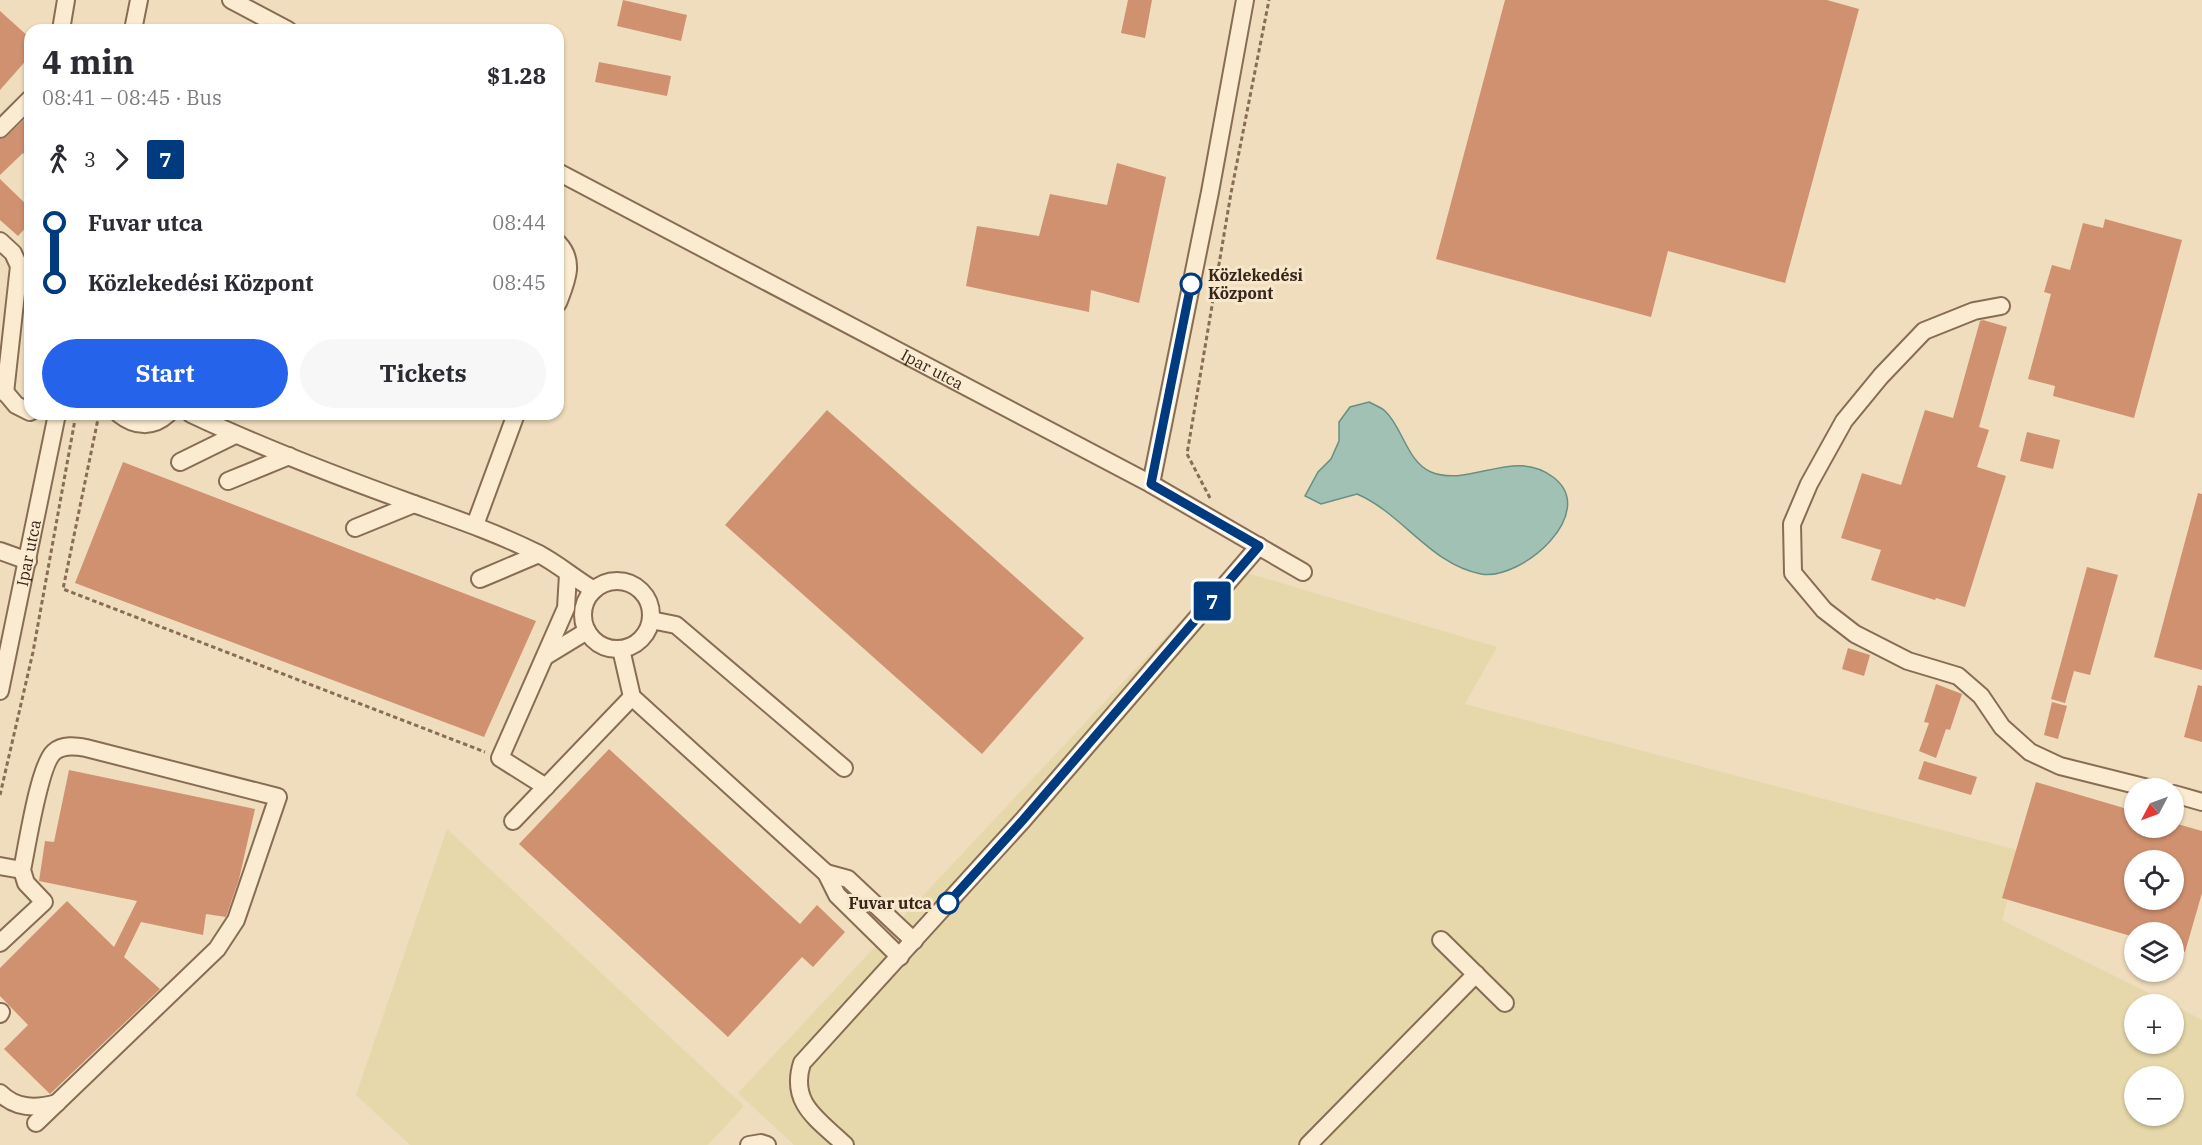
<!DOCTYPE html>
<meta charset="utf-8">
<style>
body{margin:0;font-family:"IBM Plex Serif",serif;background:#f7f7f7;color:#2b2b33;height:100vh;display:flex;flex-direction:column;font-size:22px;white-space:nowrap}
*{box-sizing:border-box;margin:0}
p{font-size:20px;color:#7c7c81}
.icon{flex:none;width:33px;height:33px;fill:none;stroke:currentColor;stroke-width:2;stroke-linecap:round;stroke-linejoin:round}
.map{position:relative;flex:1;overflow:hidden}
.details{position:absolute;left:24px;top:24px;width:540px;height:396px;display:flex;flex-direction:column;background:#fff;border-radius:18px;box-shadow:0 2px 4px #0004}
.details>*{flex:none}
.badge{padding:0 12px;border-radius:4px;font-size:21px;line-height:39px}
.needle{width:39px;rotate:229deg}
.controls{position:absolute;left:2124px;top:778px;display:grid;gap:12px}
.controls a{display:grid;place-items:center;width:60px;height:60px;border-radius:50%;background:#fff;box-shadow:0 2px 4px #0004;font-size:30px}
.map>.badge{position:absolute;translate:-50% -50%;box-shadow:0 0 0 3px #fff}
.legs{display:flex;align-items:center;gap:9px;height:66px;padding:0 18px;font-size:20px}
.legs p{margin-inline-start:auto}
.overview{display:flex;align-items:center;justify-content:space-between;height:102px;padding:0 18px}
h1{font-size:33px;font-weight:700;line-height:45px}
.primary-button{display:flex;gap:12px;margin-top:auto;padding:12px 18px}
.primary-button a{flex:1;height:69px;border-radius:36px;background:#2563eb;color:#fff;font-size:24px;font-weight:700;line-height:69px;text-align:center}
.primary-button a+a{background:#f7f7f7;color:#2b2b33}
ul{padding:0 18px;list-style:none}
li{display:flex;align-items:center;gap:21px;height:60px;font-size:22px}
li i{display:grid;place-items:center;width:9px;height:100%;margin:0 8px;background:currentColor}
li i::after{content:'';width:15px;height:15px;margin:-8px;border:4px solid;border-radius:50%;background:#fff}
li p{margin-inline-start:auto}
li:first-child i{background:linear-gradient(#0000 50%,currentColor 0)}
li:last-child i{background:linear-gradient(currentColor 50%,#0000 0)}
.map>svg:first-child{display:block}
.farmland{fill:#e6d8aa;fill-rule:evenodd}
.water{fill:#a1c1b5;stroke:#688f82;stroke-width:1.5}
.building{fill:#d09170;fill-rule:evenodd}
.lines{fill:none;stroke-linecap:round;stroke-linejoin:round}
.minor-casing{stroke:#886d55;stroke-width:20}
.path{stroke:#886d55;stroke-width:3;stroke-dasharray:4.5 3;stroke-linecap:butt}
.minor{stroke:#fbebd0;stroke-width:16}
.line-1-casing{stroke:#fff;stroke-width:14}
.line-1{stroke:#003b80;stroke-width:9}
.stop-1-dot{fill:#fff;stroke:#003b80;stroke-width:3}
.labels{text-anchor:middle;stroke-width:6;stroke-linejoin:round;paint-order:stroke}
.stop-label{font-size:16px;font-weight:bold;fill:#37261b;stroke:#f7e8cc;text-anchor:start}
.street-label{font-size:16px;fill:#37261b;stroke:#f7e8cc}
</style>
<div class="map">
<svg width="2202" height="1145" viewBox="0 0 2202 1145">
<rect width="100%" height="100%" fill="#f0ddbd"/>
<g class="farmland">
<path d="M 1230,568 L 1497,647 L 1465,704 L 2021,851 L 2002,920 L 2173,1005 L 2134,1005 L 2134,1044 L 2174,1044 L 2174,1005 L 2202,1020 L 2202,1145 L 794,1145 L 738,1093 ZM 2134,1077 L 2174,1077 L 2174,1116 L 2134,1116 Z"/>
<path d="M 447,829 L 744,1106 L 708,1145 L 410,1145 L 356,1095 Z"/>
</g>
<path class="water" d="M 1369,402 C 1374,405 1381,407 1385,411 C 1402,426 1407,462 1431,472 C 1470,488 1514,447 1553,477 C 1600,512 1522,581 1481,574 C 1431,565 1402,513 1357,494 L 1321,504 L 1305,496 L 1318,472 L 1331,459 L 1339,441 L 1339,422 L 1350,407 Z"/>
<g class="building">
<path d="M 623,0 L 687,15 L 681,41 L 617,26 Z"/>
<path d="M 1128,0 L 1152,0 L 1145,38 L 1121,33 Z"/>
<path d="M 1505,0 L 1827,0 L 1859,9 L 1785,283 L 1668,251 L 1651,317 L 1436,259 Z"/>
<path d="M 0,11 L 30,38 L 30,56 L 0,90 Z"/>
<path d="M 599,62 L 671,76 L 667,96 L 595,82 Z"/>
<path d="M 30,114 L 30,161 L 23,153 L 0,175 L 0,139 L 7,136 Z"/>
<path d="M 1117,163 L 1166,177 L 1139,303 L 1091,290 L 1089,312 L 966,286 L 977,226 L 1039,236 L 1050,194 L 1107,205 Z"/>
<path d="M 0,179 L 30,208 L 30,223 L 18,236 L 0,220 Z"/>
<path d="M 2105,219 L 2182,240 L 2134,418 L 2053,396 L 2055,386 L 2028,379 L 2051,294 L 2044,292 L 2052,265 L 2070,270 L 2083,223 L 2103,228 Z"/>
<path d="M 1983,320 L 2007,327 L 1979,427 L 1989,430 L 1977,467 L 2006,476 L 1965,607 L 1936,598 L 1935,600 L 1871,580 L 1881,550 L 1841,538 L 1862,473 L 1901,485 L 1925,410 L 1953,418 L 1980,321 Z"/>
<path d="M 827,410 L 1084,638 L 982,754 L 725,525 Z"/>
<path d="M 2027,432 L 2060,440 L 2053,469 L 2020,461 Z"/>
<path d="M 123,462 L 536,621 L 484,737 L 75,583 Z"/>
<path d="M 2198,493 L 2202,494 L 2202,670 L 2154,657 Z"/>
<path d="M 2087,567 L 2118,575 L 2090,675 L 2074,671 L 2065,703 L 2051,699 Z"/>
<path d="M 1848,648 L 1870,655 L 1864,676 L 1842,669 Z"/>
<path d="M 1936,684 L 1962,694 L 1950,730 L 1946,729 L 1936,758 L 1919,751 L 1929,723 L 1924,722 Z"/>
<path d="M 2198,685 L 2202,686 L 2202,742 L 2184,737 Z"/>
<path d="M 2052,702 L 2067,706 L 2058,739 L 2044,735 Z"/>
<path d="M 609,749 L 800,924 L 817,905 L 845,932 L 813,967 L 802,957 L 728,1037 L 519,844 Z"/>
<path d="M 1924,761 L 1977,777 L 1971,795 L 1918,779 Z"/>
<path d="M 69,770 L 255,809 L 239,879 L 226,917 L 206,914 L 203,935 L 141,922 L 124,957 L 160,989 L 50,1094 L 4,1049 L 28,1025 L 0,996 L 0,968 L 67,901 L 114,947 L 137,901 L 39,881 L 45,841 L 54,842 Z"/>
<path d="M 2036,782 L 2134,811 L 2134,828 L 2174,828 L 2174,823 L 2202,831 L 2202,893 L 2185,952 L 2174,949 L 2174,933 L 2134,933 L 2134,937 L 2002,898 ZM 2134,861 L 2174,861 L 2174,900 L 2134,900 Z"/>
</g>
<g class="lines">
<g class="minor-casing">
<g id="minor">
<path d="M 231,0 L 288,30"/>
<path d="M 61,30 L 66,0"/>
<path d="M 133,30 L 139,0"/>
<path d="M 0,129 L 30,99"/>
<path id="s1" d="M 558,172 L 1151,484 L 1303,572"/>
<path d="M 0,241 L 13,253 L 19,266 L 5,393"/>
<path d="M 558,243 C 576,262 566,282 558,303"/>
<path d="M 2001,306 L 1974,311 L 1924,331 L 1881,376 L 1844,421 L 1809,484 L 1792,524 L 1793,573 L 1824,610 L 1855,634 L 1908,661 L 1958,676 L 1981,696 L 2002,727 L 2030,752 L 2060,766 L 2152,789"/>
<path d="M 0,386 L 16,405 L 30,412"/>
<path d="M 119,414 C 135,427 153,428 168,414"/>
<path d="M 191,414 C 263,448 339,477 414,504 C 456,519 497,533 537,553 C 557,563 575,579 594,590"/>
<path d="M 180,462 L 235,435"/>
<path d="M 228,481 L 289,456"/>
<path d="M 1151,484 L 1210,192 L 1245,0"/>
<path d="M 475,525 L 516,414"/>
<path d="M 355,528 L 414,504"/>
<path d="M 0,551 L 28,561"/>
<path d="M 480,579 L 539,554"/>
<circle cx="617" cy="615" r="34"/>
<path d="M 651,620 L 676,625 L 844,768"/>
<path d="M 621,649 L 632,697 L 826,873 L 837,895 L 900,957"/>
<path d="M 546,656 L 587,631"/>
<path id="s2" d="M 0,691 L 57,414"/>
<path d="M 546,787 L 500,758 L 566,608 L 568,574"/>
<path d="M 2174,794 L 2202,802"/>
<path d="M 513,821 L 632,697"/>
<path d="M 0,866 L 22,870"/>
<path d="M 826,873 L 848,879 L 914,941"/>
<path d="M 1441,940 L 1505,1003"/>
<path d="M 0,943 L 44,902 L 26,883 L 22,870 C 27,847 39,765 54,752 C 63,744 76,746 86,748 L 278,797 L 236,920 L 217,949 L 36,1123"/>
<path d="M 0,1014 L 1,1012"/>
<path d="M 0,1093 C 16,1109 36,1109 57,1103"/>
<path d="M 749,1145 L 761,1143 L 767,1145"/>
<path d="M 845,1145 C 819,1120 789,1104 802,1063 L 1023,820 L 1259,546"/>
<path d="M 1308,1145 L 1476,974"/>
</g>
</g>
<g class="path">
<path d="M 99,414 L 63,589 L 485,752"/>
<path d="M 1210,498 L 1187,454 L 1231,193 L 1269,0"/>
<path d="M 0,795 L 33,652 L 76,414"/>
</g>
<use href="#minor" class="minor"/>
</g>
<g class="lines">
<g class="line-1-casing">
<path id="line-1" d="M 948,903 L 1023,820 L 1259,546 L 1151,484 L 1191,284"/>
</g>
<use href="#line-1" class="line-1"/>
</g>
<g class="stop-1-dot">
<circle cx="1191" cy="284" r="10"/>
<circle cx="948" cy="903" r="10"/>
</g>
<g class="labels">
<g class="stop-label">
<text x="1208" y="281">Közlekedési<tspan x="1208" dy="18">Központ</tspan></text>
<text x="932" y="909" text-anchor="end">Fuvar utca</text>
</g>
<g class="street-label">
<text dy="6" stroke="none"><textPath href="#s1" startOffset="423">Ipar utca</textPath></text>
<text dy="6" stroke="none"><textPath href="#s2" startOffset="141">Ipar utca</textPath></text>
</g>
</g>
</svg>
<div class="controls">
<a><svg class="needle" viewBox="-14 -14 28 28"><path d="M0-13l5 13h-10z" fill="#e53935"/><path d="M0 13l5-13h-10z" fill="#7c7c81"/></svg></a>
<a><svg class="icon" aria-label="locate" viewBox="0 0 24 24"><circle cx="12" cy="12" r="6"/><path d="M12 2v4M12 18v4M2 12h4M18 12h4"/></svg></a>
<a><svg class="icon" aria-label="layers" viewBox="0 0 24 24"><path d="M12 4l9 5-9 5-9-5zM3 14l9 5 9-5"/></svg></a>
<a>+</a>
<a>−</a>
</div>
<b class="badge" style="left:1212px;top:601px;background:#003b80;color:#fff">7</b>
<section class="details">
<div class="overview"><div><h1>4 min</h1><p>08:41 – 08:45 · Bus</p></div><b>$1.28</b></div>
<div class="legs"><svg class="icon" aria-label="walk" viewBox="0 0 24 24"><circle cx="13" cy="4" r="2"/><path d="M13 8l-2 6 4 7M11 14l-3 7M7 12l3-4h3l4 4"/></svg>3<svg class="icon" aria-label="forward" viewBox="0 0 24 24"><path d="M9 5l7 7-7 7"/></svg><b class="badge" style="background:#003b80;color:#fff">7</b></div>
<ul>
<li><i style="color:#003b80"></i><b>Fuvar utca</b><p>08:44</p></li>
<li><i style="color:#003b80"></i><b>Közlekedési Központ</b><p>08:45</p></li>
</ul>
<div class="primary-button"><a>Start</a><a>Tickets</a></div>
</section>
</div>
